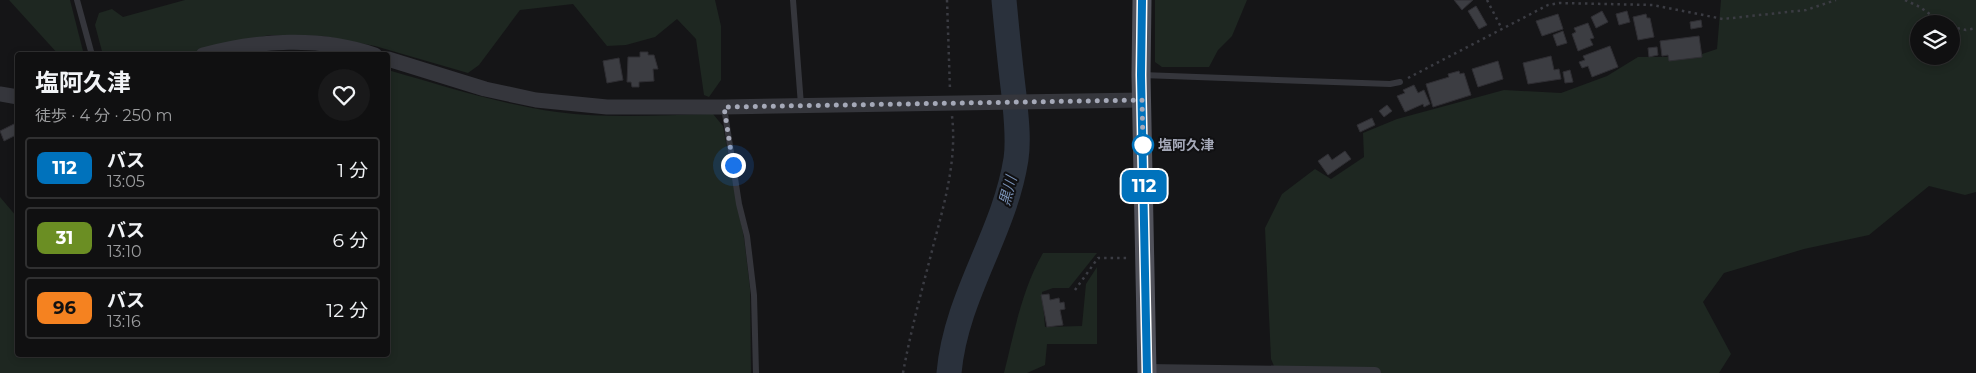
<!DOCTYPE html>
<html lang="ja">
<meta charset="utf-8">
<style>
body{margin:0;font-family:Montserrat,"Noto Sans JP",sans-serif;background:#19191a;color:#f1f3f6;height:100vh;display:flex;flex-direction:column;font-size:19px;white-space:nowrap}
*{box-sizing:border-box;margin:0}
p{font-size:16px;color:#9c9d9f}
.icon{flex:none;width:28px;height:28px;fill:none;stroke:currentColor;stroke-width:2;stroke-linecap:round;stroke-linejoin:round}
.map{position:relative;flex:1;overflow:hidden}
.sheet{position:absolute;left:15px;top:52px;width:375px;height:305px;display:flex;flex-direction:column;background:#101011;border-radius:5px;box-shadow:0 2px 8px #0003,0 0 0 1px #303031}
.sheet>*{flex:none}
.badge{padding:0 10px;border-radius:8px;font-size:18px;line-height:32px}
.buttons{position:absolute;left:1910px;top:15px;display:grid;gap:10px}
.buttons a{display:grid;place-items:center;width:50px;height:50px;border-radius:50%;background:#101011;box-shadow:0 2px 8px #0003,0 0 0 1px #303031;font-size:25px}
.you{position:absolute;width:25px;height:25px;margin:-12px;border:4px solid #fff;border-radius:50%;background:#1a73e8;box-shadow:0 0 0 8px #1a73e833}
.map>.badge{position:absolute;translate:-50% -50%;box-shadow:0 0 0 2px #fff}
.round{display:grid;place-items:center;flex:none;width:52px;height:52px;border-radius:26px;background:#19191a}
.head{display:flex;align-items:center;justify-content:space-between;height:85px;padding:0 20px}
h1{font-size:24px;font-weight:700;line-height:38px}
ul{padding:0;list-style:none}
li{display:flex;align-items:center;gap:15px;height:62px;margin:0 10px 8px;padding:0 10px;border:2px solid #303031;border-radius:5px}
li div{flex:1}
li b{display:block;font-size:19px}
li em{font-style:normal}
li .badge{min-width:55px;font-weight:700;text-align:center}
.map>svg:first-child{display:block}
.green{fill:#1e2721;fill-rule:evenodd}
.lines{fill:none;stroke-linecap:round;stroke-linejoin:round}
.river{stroke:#2a313c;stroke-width:25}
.building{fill:#3c3d42;stroke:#2f2e33}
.path{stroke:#3b3c43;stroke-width:2.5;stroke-dasharray:2.5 4;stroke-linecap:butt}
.service{stroke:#35363c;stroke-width:6}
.minor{stroke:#35363c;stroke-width:12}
.tertiary{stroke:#35363c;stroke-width:15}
.primary{stroke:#51525b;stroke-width:19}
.line-casing{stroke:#fff;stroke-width:11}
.line{stroke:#0072bc;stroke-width:8}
.walk{stroke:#a5a9b8;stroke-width:5;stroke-dasharray:0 9}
.stop-dot{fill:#fff;stroke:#0072bc;stroke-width:2.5}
.labels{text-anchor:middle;stroke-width:4;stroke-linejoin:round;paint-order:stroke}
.stop-label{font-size:14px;font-weight:bold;fill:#a5a9b8;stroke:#101012;text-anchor:start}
.water-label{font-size:15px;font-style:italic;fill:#7991b6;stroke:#101012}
</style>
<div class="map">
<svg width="1976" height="373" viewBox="0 0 1976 373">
<rect width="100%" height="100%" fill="#151517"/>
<g class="green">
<path d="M 9,0 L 70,0 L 84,55 L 59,55 Z"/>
<path d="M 185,0 L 715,0 L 721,26 L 721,80 L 709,97 L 704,95 L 696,39 L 677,19 L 655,37 L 626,45 L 607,46 L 573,4 L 520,10 L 479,65 L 468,73 L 375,46 L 323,36 L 270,35 L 206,48 L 187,55 L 103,55 L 95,25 L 99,13 L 112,9 L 123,17 Z"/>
<path d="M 1155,0 L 1247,0 L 1232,36 L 1218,50 L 1209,67 L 1162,67 L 1155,62 Z"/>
<path d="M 1721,0 L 1976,0 L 1976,192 L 1965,195 L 1929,186 L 1869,235 L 1804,249 L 1724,273 L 1703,302 L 1731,354 L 1719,373 L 1277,373 L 1271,359 L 1265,228 L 1282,194 L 1315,169 L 1331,179 L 1364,157 L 1363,133 L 1397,119 L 1504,90 L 1561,93 L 1607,76 L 1638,57 L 1693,57 L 1717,49 ZM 1919,24 L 1951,24 L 1951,56 L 1919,56 Z"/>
<path d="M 388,70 C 444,86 499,104 557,112 C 609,119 661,115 713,114 L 723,126 L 744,238 L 750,288 L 751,373 L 0,373 L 0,197 L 17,217 L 18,355 L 388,355 Z"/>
<path d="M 1043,253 L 1097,253 L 1069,288 L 1053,288 L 1042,292 L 1045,327 L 1082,326 L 1086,284 L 1097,267 L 1097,344 L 1047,344 L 1045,365 L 1027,373 L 1004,373 C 1014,333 1022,289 1043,253 Z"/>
</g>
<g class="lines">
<path class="river" d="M 949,373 C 956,295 1004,235 1016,159 C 1019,139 1016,116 1014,95 C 1010,63 1007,32 1004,0"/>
</g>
<g class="building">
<path d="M 1454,0 L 1473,0 L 1462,10 Z"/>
<path d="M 1476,6 L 1487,25 L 1479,29 L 1468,11 Z"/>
<path d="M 1602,11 L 1608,22 L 1596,28 L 1591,17 Z"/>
<path d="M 1627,11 L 1630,22 L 1619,25 L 1616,14 Z"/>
<path d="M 1558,14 L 1563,29 L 1542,36 L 1536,21 Z"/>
<path d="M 1646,14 L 1647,18 L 1650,18 L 1654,37 L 1638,40 L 1633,17 Z"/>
<path d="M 1701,20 L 1702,27 L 1691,29 L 1690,22 Z"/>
<path d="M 1588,23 L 1594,38 L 1590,39 L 1593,45 L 1578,51 L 1572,34 L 1576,32 L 1574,28 Z"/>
<path d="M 1563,31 L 1567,43 L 1557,46 L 1553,35 Z"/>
<path d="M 1699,36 L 1702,57 L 1669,61 L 1668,55 L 1662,56 L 1660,41 Z"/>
<path d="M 1610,46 L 1618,67 L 1592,77 L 1588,66 L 1582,68 L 1579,62 L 1585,60 L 1583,56 Z"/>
<path d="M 1657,47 L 1658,55 L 1649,57 L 1648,48 Z"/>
<path d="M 640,52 L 648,52 L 648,55 L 654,55 L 658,69 L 653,69 L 654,81 L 639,82 L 639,87 L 632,87 L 631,82 L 627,82 L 628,57 L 640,57 Z"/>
<path d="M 1551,56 L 1554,70 L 1559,69 L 1561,79 L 1528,84 L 1523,63 Z"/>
<path d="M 619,58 L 623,80 L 607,83 L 603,61 Z"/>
<path d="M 1498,61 L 1503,79 L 1478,87 L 1472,69 Z"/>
<path d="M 1570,70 L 1573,82 L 1565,83 L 1563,72 Z"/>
<path d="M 1459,71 L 1460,74 L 1464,73 L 1471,95 L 1433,107 L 1426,84 L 1449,77 L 1448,74 Z"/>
<path d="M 1414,85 L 1418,93 L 1424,90 L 1430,104 L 1424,107 L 1423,104 L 1405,112 L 1397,96 L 1405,93 L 1403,90 Z"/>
<path d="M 1387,105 L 1392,111 L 1384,117 L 1379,111 Z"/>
<path d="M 1372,118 L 1375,125 L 1360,132 L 1357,125 Z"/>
<path d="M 18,122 L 18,134 L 4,141 L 0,131 Z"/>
<path d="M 1345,151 L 1351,159 L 1328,175 L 1318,161 L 1328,154 L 1332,160 Z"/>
<path d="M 1049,294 L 1050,300 L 1059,298 L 1060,303 L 1064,302 L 1065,309 L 1060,310 L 1063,325 L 1047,327 L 1041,295 Z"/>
</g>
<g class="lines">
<g class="path">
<path d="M 947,0 L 950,90"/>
<path d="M 1487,0 L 1502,29"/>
<path d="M 1905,0 L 1920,7 L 1943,24"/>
<path d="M 1951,27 L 1966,30 L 1976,28"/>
<path d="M 1408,78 L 1548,5 L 1559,3 L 1653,5 L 1723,19 L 1806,10 L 1836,0"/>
<path d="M 1075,290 L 1098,258 L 1130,258"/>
<path d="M 903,373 C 911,329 923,286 934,243 C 945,201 957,159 952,116"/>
</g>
<g class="service">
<path d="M 77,0 L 92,55"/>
<path d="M 793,0 L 801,105"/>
<path d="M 1142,75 L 1390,84 L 1400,82"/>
<path d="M 724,107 L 739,204 L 747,236 L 754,295 L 756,373"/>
</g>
<path class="minor" d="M 1147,370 L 1375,373"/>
<g class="tertiary">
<path d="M 203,55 C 258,40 320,36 375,55"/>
<path d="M 388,59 L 485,89 L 536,100 L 607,107 L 724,107 L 1142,100"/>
<path d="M 0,94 L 18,97"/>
</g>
<path class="primary" d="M 1142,0 L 1141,75 L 1147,373"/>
</g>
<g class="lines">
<g class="line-casing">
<path id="line" d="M 1142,0 L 1141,75 L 1147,373"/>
</g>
<use href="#line" class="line"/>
<path class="walk" d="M 733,165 L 724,107 L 1142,100 L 1143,145"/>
</g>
<circle class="stop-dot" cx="1143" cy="145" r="10"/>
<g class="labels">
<g class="stop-label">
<text x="1158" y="150">塩阿久津</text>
</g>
<g class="water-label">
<text transform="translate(1008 191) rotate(-75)" y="5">黒川</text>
</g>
</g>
</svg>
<div class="buttons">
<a><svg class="icon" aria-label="layers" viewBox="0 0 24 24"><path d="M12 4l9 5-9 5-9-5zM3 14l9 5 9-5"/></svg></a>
</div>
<div class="you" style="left:733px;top:165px"></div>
<b class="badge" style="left:1144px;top:186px;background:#0072bc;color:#fff">112</b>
<section class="sheet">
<div class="head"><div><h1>塩阿久津</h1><p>徒歩 · 4 分 · 250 m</p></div><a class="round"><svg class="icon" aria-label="heart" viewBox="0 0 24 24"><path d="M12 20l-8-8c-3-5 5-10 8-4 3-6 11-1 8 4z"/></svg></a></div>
<ul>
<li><span class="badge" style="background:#0072bc;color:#fff">112</span><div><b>バス</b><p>13:05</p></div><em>1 分</em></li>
<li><span class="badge" style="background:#6b8e23;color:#fff">31</span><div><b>バス</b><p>13:10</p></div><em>6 分</em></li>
<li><span class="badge" style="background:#f58220;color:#111">96</span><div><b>バス</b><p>13:16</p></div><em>12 分</em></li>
</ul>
</section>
</div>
